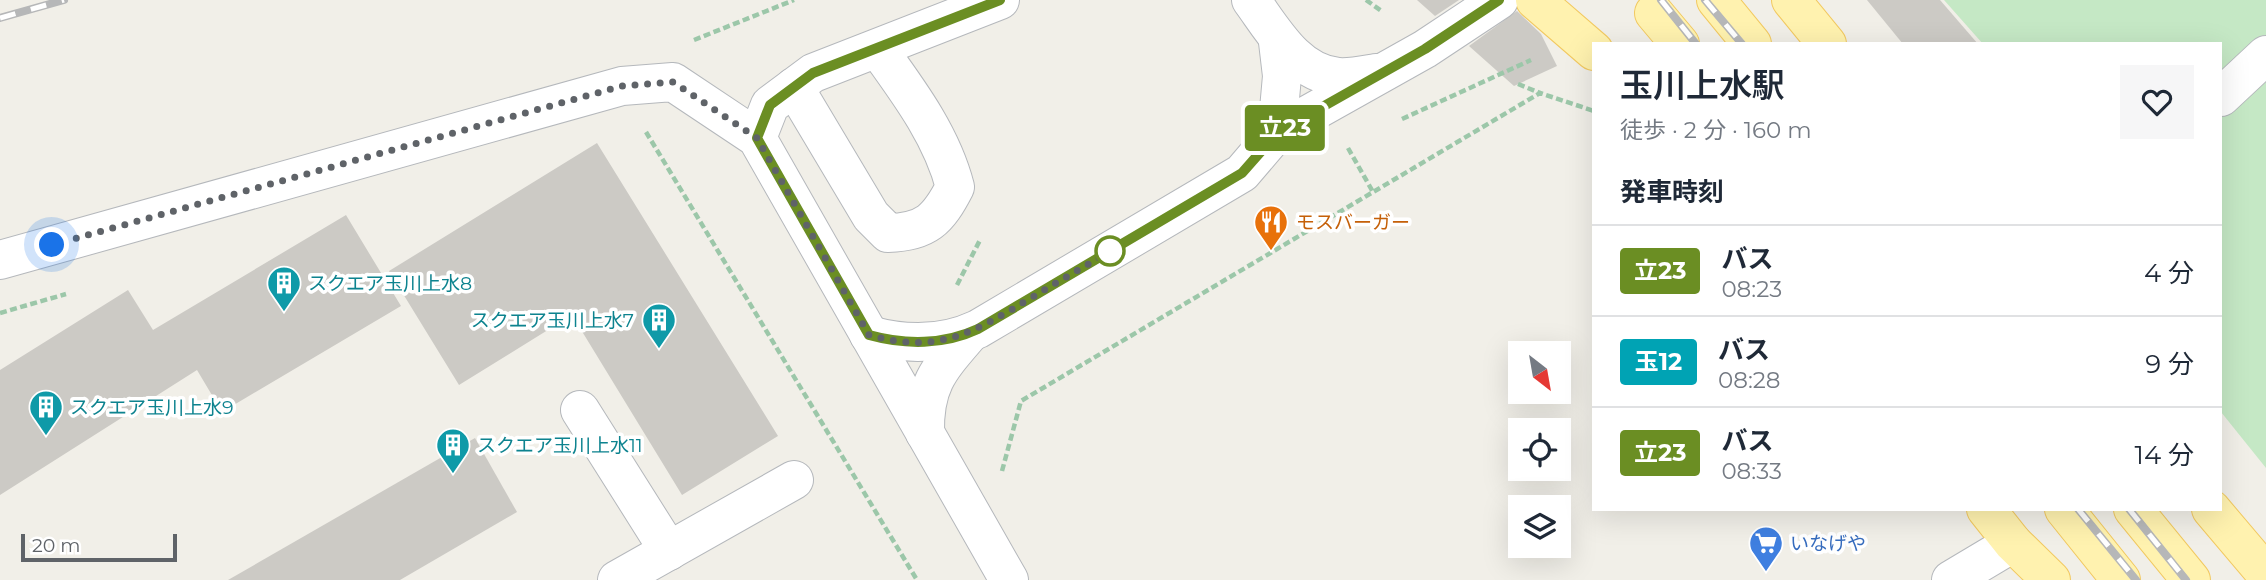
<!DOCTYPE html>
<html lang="ja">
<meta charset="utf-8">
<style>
body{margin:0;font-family:Montserrat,"Noto Sans JP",sans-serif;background:#f6f6f7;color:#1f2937;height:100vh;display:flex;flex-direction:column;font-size:26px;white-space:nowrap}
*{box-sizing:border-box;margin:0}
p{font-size:23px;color:#747a83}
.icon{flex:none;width:38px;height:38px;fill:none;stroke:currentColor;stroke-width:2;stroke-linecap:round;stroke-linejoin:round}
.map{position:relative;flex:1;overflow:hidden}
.details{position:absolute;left:1592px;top:42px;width:630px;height:469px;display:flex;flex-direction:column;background:#fff;border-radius:0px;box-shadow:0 7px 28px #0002}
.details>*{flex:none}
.badge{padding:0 14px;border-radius:5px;font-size:24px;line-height:46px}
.needle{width:46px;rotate:149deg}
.buttons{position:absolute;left:1508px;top:341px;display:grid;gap:14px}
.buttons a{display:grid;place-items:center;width:63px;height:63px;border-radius:0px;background:#fff;box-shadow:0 7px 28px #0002;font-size:35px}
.scale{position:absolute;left:21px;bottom:18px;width:156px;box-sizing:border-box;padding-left:7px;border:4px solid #5f6368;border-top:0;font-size:19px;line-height:24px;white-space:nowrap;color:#5f6368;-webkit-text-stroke:5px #fff;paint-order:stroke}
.you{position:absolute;width:35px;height:35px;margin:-18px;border:5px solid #fff;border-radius:50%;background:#1a73e8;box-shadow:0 0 0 10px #1a73e833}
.map>.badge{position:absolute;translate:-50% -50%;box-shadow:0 0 0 4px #fff}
h2{padding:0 28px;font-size:26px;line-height:63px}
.round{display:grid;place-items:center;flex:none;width:74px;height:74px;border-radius:0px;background:#f6f6f7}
.summary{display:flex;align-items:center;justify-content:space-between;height:119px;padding:0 28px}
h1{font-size:33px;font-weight:600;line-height:52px}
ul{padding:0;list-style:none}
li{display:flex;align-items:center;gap:21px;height:91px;padding:0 28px;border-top:2px solid #e0e1e3}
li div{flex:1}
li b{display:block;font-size:26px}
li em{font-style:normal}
li .badge{min-width:77px;font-weight:700;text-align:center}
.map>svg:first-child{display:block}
.green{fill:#c5e8c5}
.building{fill:#cccac5}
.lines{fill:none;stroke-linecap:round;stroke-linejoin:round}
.minor-casing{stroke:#b5b8bc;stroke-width:40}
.major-casing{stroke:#f2c960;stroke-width:40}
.path{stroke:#9cc7a9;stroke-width:4.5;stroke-dasharray:7 3.5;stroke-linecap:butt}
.minor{stroke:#fff;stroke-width:38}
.major{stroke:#fff2af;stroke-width:38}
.rail-casing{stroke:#b6b7b8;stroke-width:8}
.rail{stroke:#fff;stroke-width:5;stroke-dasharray:16;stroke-linecap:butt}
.line-casing{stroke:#fff;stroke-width:16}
.line{stroke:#6b8e23;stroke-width:10}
.walk{stroke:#5f6368;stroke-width:7;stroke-dasharray:0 12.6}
.stop-dot{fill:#fff;stroke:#6b8e23;stroke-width:3.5}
.labels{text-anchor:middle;stroke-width:7;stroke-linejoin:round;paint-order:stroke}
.food-label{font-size:19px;fill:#c56008;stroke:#fff;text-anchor:start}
.culture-label{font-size:19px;fill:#0d838f;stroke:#fff;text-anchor:start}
.shop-label{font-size:19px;fill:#366cbe;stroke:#fff;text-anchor:start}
</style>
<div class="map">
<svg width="2266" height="580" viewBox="0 0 2266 580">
<rect width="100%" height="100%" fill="#f1efe8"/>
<path class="green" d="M 1944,0 L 2266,0 L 2266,468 L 2221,412 L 2221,44 L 1983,44 Z"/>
<g class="building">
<path d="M 1417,0 L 1459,0 L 1435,16 Z"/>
<path d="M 1867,0 L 1940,0 L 1978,44 L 1903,44 Z"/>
<path d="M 1517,11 L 1541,34 L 1557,66 L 1514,86 L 1469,46 Z"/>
<path d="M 597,143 L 778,436 L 682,495 L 572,315 L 459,385 L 389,271 Z"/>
<path d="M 346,215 L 401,306 L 222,412 L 197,370 L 0,495 L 0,370 L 128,290 L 153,330 Z"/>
<path d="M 475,438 L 517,512 L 400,580 L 228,580 Z"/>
</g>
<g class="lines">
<g class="minor-casing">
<g id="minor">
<path d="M 1251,0 C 1273,30 1296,73 1338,77 C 1350,78 1364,75 1376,73"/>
<path d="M 794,87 L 871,216 L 888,233 C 926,232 938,220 955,187 C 942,136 909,92 878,49"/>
<path d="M 2221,97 L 2266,55"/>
<path d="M 1277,132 L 1282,76 L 1278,42"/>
<path d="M 757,138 L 770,105 L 813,73 L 1000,0"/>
<path d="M 0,260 L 622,86 L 673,82 L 757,138 L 1009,580"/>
<path d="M 869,335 C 905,345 944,345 978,329 L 1242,173 L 1277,132 L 1425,49 L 1499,0"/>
<path d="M 580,410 L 669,551"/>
<path d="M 925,433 C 924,384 939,369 970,333"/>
<path d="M 617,580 L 794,480"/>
<path d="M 1951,580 L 2013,543"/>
</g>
</g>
<g class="major-casing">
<g id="major">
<path d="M 1535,0 L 1594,51"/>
<path d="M 1716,0 L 1752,44"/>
<path d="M 1791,0 L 1827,44"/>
<path d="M 1654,13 L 1680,44"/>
<path d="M 1986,509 L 2013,543 L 2051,580"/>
<path d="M 2064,509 L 2121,580"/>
<path d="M 2133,509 L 2191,580"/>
<path d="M 2211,509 L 2266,574"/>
</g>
</g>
<g class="path">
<path d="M 1366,0 L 1383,12"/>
<path d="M 694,40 L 794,0"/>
<path d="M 1518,84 L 1540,93"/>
<path d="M 1402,119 L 1531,60"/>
<path d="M 646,132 L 917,580"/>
<path d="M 1348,148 L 1373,192"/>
<path d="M 957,285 L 980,240"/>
<path d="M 0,313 L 66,294"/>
<path d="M 1002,471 L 1021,401 L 1540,93 L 1594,111"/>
</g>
<use href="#minor" class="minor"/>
<use href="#major" class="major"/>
<g class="rail-casing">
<g id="rail">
<path d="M 1661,0 L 1696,44"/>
<path d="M 1705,0 L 1742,44"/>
<path d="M 0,18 L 64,0"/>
<path d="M 2078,509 L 2136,580"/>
<path d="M 2129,509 L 2186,580"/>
</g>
</g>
<use href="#rail" class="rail"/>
</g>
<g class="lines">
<g class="line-casing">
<path id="line" d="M 1000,0 L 813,73 L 770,105 L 757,138 L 869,335 C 905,345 944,345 978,329 L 1242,173 L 1278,132 L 1425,49 L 1499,0"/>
</g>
<use href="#line" class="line"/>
<path class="walk" d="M 52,245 L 622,86 L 673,82 L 757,138 L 869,335 C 938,355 974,332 1031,298 C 1057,282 1084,267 1110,251"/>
</g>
<defs>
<g id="restaurant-pin" transform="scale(1.75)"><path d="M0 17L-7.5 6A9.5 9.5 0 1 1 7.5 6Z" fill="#e8710a" stroke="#fff"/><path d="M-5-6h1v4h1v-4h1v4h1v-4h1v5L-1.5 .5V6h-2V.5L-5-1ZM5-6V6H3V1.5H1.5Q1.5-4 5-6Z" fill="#fff"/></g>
<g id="building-pin" transform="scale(1.75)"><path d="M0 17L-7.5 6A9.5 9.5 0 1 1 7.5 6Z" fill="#0f9aa8" stroke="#fff"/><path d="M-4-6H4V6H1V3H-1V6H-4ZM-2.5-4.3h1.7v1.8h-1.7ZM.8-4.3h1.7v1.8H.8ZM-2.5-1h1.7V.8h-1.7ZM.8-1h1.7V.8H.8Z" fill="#fff"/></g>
<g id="supermarket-pin" transform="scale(1.75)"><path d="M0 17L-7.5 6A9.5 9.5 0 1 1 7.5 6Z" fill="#3f7fe0" stroke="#fff"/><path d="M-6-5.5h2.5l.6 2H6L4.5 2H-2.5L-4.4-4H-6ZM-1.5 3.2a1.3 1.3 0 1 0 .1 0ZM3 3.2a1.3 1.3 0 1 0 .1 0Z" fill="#fff"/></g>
</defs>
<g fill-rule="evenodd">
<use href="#restaurant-pin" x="1271" y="222"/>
<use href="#building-pin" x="284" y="283"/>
<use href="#building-pin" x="659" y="320"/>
<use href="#building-pin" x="46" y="407"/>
<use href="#building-pin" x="453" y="445"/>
<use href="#supermarket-pin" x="1766" y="543"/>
</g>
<circle class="stop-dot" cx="1110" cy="251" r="14"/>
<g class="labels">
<g class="food-label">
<text x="1296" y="229">モスバーガー</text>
</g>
<g class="culture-label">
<text x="308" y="290">スクエア玉川上水8</text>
<text x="634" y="327" text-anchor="end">スクエア玉川上水7</text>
<text x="70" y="414">スクエア玉川上水9</text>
<text x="477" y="452">スクエア玉川上水11</text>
</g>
<g class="shop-label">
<text x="1790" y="550">いなげや</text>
</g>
</g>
</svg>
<div class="buttons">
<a><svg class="needle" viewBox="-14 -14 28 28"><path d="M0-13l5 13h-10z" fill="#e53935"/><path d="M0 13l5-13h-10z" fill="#747a83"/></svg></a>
<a><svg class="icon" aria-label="locate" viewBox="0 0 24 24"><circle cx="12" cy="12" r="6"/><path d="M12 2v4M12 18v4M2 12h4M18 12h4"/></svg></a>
<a><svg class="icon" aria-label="layers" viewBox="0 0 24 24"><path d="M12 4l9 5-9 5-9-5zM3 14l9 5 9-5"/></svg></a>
</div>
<div class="scale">20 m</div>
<div class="you" style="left:52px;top:245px"></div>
<b class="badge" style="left:1285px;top:128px;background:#6b8e23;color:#fff">立23</b>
<section class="details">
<div class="summary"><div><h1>玉川上水駅</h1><p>徒歩 · 2 分 · 160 m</p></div><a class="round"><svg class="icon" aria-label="heart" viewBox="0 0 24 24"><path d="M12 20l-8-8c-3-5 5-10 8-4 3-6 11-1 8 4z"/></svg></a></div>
<h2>発車時刻</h2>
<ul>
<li><span class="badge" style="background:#6b8e23;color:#fff">立23</span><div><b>バス</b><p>08:23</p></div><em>4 分</em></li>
<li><span class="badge" style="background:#00a3b4;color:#fff">玉12</span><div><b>バス</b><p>08:28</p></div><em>9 分</em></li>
<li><span class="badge" style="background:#6b8e23;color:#fff">立23</span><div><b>バス</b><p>08:33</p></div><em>14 分</em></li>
</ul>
</section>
</div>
